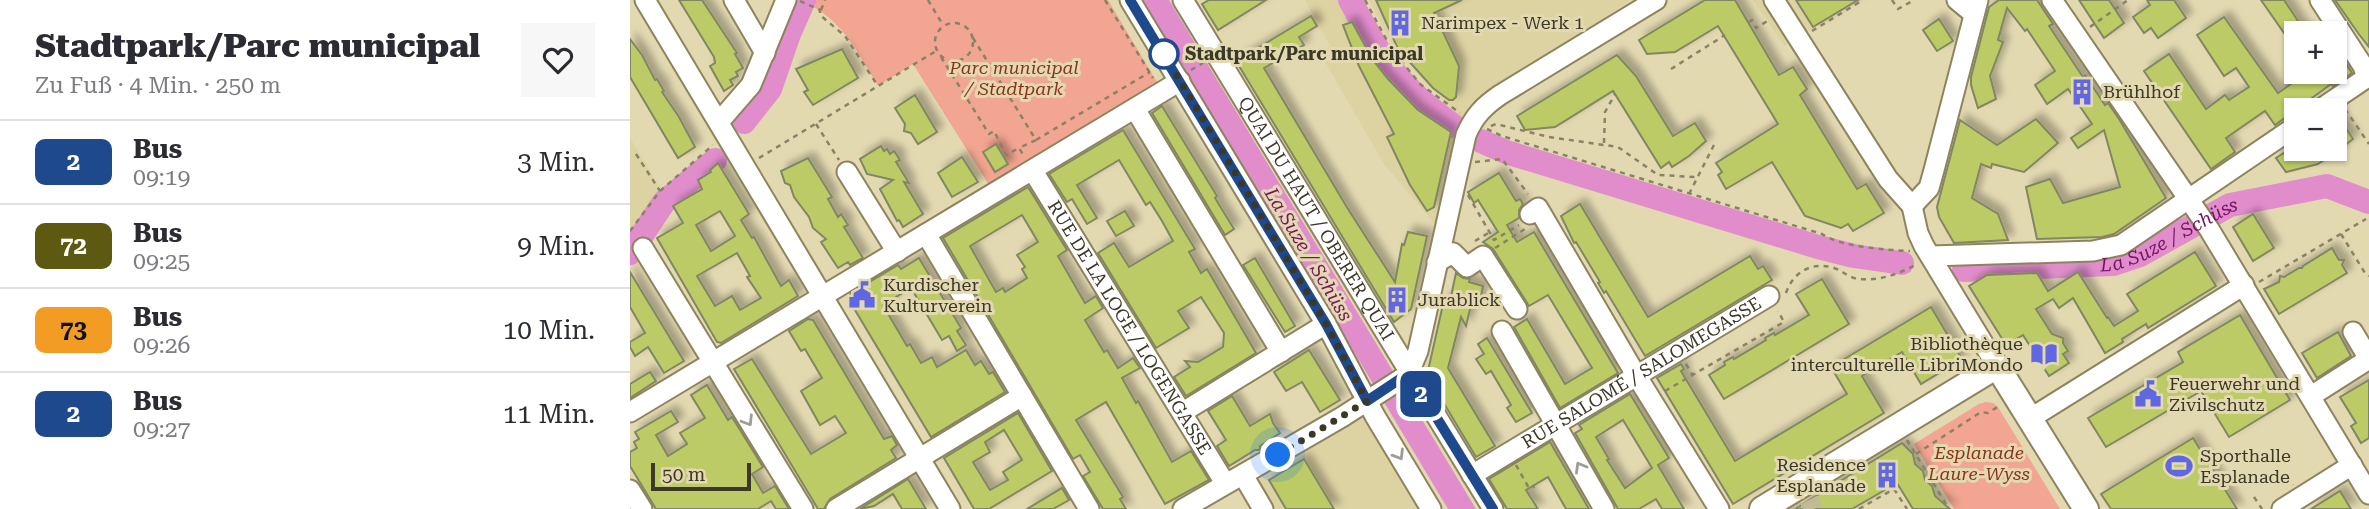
<!DOCTYPE html>
<html lang="de">
<meta charset="utf-8">
<style>
body{margin:0;font-family:"Roboto Serif",serif;background:#f7f7f7;color:#2b2b33;height:100vh;display:flex;flex-direction:column;font-size:26px;white-space:nowrap}
*{box-sizing:border-box;margin:0}
p{font-size:23px;color:#7c7c81}
.icon{flex:none;width:38px;height:38px;fill:none;stroke:currentColor;stroke-width:2;stroke-linecap:round;stroke-linejoin:round}
.map{position:relative;flex:1;overflow:hidden}
.sheet{display:flex;flex-direction:column;background:#fff;width:630px}
.sheet>*{flex:none}
.badge{padding:0 14px;border-radius:10px;font-size:24px;line-height:46px}
.fabs{position:absolute;left:1654px;top:21px;display:grid;gap:14px}
.fabs a{display:grid;place-items:center;width:63px;height:63px;border-radius:0px;background:#fff;box-shadow:0 2px 5px #0004;font-size:35px}
.scale{position:absolute;left:21px;bottom:18px;width:100px;box-sizing:border-box;padding-left:7px;border:4px solid #3c3828;border-top:0;font-size:19px;line-height:24px;white-space:nowrap;color:#3c3828;-webkit-text-stroke:5px #e3d9b1;paint-order:stroke}
.you{position:absolute;width:35px;height:35px;margin:-18px;border:5px solid #fff;border-radius:50%;background:#1a73e8;box-shadow:0 0 0 10px #1a73e833}
.map>.badge{position:absolute;translate:-50% -50%;box-shadow:0 0 0 4px #fff}
.round{display:grid;place-items:center;flex:none;width:74px;height:74px;border-radius:0px;background:#f7f7f7}
.headline{display:flex;align-items:center;justify-content:space-between;height:119px;padding:0 35px}
h1{font-size:33px;font-weight:800;line-height:52px}
ul{padding:0;list-style:none}
li{display:flex;align-items:center;gap:21px;height:84px;padding:0 35px;border-top:2px solid #e1e1e2}
li div{flex:1}
li b{display:block;font-size:26px}
li em{font-style:normal}
li .badge{min-width:77px;font-weight:700;text-align:center}
main{display:flex;flex:1;min-height:0}
.map>svg:first-child{display:block}
.built{fill:#ddd2a2}
.green{fill:#f2a590}
.water{fill:#e18dcc}
.lines{fill:none;stroke-linecap:round;stroke-linejoin:round}
.river{stroke:#e18dcc;stroke-width:24}
.building{fill:#bccb65;stroke:#808762;stroke-width:2;fill-rule:evenodd;filter:url(#shadow)}
.minor-tunnel{stroke:#c2b996;stroke-width:19;stroke-dasharray:19 10;stroke-linecap:butt}
.minor-casing{stroke:#8d845e;stroke-width:23}
.major-casing{stroke:#8d845e;stroke-width:28}
.path{stroke:#898267;stroke-width:2.5;stroke-dasharray:5 5;stroke-linecap:butt}
.minor{stroke:#fff;stroke-width:19}
.major{stroke:#fff;stroke-width:24}
.oneway{stroke:#9e9c94}
.line-casing{stroke:#fff;stroke-width:16}
.line{stroke:#1e498c;stroke-width:10}
.walk{stroke:#3c3828;stroke-width:7;stroke-dasharray:0 12.6}
.stop-dot{fill:#fff;stroke:#1e498c;stroke-width:3.5}
.labels{text-anchor:middle;stroke-width:6;stroke-linejoin:round;paint-order:stroke}
.poi-label{font-size:18px;fill:#3c3828;stroke:#e3d9b1;text-anchor:start}
.stop-label{font-size:18px;font-weight:bold;fill:#3c3828;stroke:#e3d9b1;text-anchor:start}
.park-label{font-size:18px;font-style:italic;fill:#8c331a;stroke:#e3d9b1}
.street-label{font-size:18px;fill:#3c3828;stroke:#e3d9b1}
.water-label{font-size:19px;font-style:italic;fill:#771466;stroke:#e3d9b1}
</style>
<main>
<section class="sheet">
<div class="headline"><div><h1>Stadtpark/Parc municipal</h1><p>Zu Fuß · 4 Min. · 250 m</p></div><a class="round"><svg class="icon" aria-label="heart" viewBox="0 0 24 24"><path d="M12 20l-8-8c-3-5 5-10 8-4 3-6 11-1 8 4z"/></svg></a></div>
<ul>
<li><span class="badge" style="background:#1e498c;color:#fff">2</span><div><b>Bus</b><p>09:19</p></div><em>3 Min.</em></li>
<li><span class="badge" style="background:#5d5910;color:#fff">72</span><div><b>Bus</b><p>09:25</p></div><em>9 Min.</em></li>
<li><span class="badge" style="background:#f29c23;color:#111">73</span><div><b>Bus</b><p>09:26</p></div><em>10 Min.</em></li>
<li><span class="badge" style="background:#1e498c;color:#fff">2</span><div><b>Bus</b><p>09:27</p></div><em>11 Min.</em></li>
</ul>
</section>
<div class="map">
<svg width="1739" height="509" viewBox="0 0 1739 509">
<defs>
<filter id="shadow"><feDropShadow dx="6" dy="-6" stdDeviation="3.5" flood-color="#0004"/></filter>
</defs>
<rect width="100%" height="100%" fill="#e3d9b1"/>
<g class="built">
<path d="M 675,0 L 713,0 L 772,95 L 788,110 L 820,132 L 831,117 L 787,74 L 761,43 L 739,0 L 1000,0 L 832,117 L 808,228 L 754,164 L 690,53 L 700,46 Z"/>
<path d="M 1123,0 L 1230,0 L 1154,46 Z"/>
<path d="M 0,138 L 34,194 L 0,232 Z"/>
<path d="M 737,401 L 801,509 L 633,509 L 613,475 Z"/>
</g>
<g class="green">
<path d="M 182,0 L 478,0 L 527,82 L 359,185 L 283,64 L 248,86 C 228,53 214,23 180,5 Z"/>
<path d="M 1356,402 L 1363,403 L 1368,407 L 1430,509 L 1324,509 L 1284,444 L 1349,404 Z"/>
</g>
<path class="water" d="M 513,0 L 539,0 L 846,509 L 818,509 Z"/>
<g class="lines">
<g class="river">
<path d="M 720,0 C 752,59 768,87 824,126"/>
<path d="M 114,122 L 140,89 L 159,34 L 174,0"/>
<path d="M 851,141 L 876,152 L 1188,247 L 1224,256 L 1272,263"/>
<path d="M 0,253 L 34,202 L 85,160"/>
<path id="s1" d="M 1334,270 L 1483,264 L 1510,255 L 1600,205 L 1697,186 L 1739,202"/>
</g>
</g>
<g class="building">
<path d="M 49,0 L 72,0 L 107,53 L 105,54 L 113,68 L 106,72 L 108,76 L 100,80 L 103,85 L 94,91 L 80,66 L 85,63 L 84,57 Z"/>
<path d="M 579,0 L 636,0 L 588,30 L 572,4 Z"/>
<path d="M 746,0 L 832,0 L 804,13 L 829,66 L 826,97 L 823,100 L 819,100 L 803,88 L 768,49 Z"/>
<path d="M 1075,0 L 1105,0 L 1149,75 L 1163,67 L 1177,89 L 1170,95 L 1227,189 L 1236,184 L 1254,213 L 1223,231 L 1218,224 L 1211,228 L 1175,216 L 1142,162 L 1096,189 L 1088,175 L 1092,172 L 1086,163 L 1148,124 L 1088,26 L 1045,52 L 1017,54 L 1009,40 Z"/>
<path d="M 1166,0 L 1228,0 L 1183,27 Z"/>
<path d="M 1369,0 L 1407,0 L 1423,24 L 1419,26 L 1453,77 L 1455,75 L 1475,105 L 1478,103 L 1489,119 L 1536,198 L 1484,234 L 1472,237 L 1407,239 L 1396,187 L 1420,179 L 1433,203 L 1490,187 L 1474,130 L 1448,148 L 1441,138 L 1462,124 L 1438,89 L 1417,104 L 1405,85 L 1425,71 L 1397,29 L 1395,31 L 1377,8 L 1368,40 L 1373,42 L 1360,76 L 1366,99 L 1348,108 L 1341,85 L 1341,77 L 1359,7 Z"/>
<path d="M 1449,0 L 1479,0 L 1494,23 L 1474,38 Z"/>
<path d="M 1517,0 L 1544,0 L 1556,18 L 1528,38 L 1521,28 L 1514,33 L 1503,17 L 1520,5 Z"/>
<path d="M 1631,0 L 1654,0 L 1676,33 L 1654,33 Z"/>
<path d="M 1705,0 L 1739,0 L 1739,47 L 1728,33 Z"/>
<path d="M 681,16 L 687,26 L 669,37 L 674,45 L 634,68 L 718,209 L 765,282 L 772,244 L 774,245 L 778,232 L 797,236 L 781,309 L 764,322 L 606,61 Z"/>
<path d="M 1594,17 L 1648,93 L 1678,72 L 1704,72 L 1704,45 L 1722,73 L 1703,86 L 1701,84 L 1645,125 L 1635,111 L 1596,138 L 1605,152 L 1581,169 L 1514,71 L 1539,54 L 1576,109 L 1595,95 L 1599,100 L 1619,87 L 1606,68 L 1594,76 L 1567,35 Z"/>
<path d="M 1309,19 L 1323,41 L 1307,51 L 1293,30 Z"/>
<path d="M 722,22 L 743,60 L 758,79 L 788,110 L 821,132 L 804,207 L 797,211 L 780,185 L 757,137 L 764,134 L 729,66 L 713,25 Z"/>
<path d="M 0,39 L 12,55 L 25,80 L 27,79 L 34,91 L 32,92 L 49,117 L 65,147 L 48,158 L 0,77 Z"/>
<path d="M 212,49 L 228,78 L 183,105 L 174,92 L 178,90 L 166,69 Z"/>
<path d="M 987,55 L 1006,76 L 1043,136 L 1065,123 L 1076,141 L 1059,156 L 1042,167 L 1039,162 L 1031,168 L 983,91 L 925,127 L 895,130 L 887,116 Z"/>
<path d="M 285,95 L 307,132 L 288,144 L 281,133 L 274,131 L 275,124 L 265,108 Z"/>
<path d="M 532,106 L 587,196 L 585,198 L 604,229 L 595,235 L 522,113 Z"/>
<path d="M 1706,113 L 1723,139 L 1704,154 L 1704,114 Z"/>
<path d="M 1406,119 L 1428,143 L 1394,172 L 1362,164 L 1361,168 L 1351,164 L 1342,198 L 1368,214 L 1378,240 L 1324,243 L 1309,217 L 1307,207 L 1330,120 L 1367,145 Z"/>
<path d="M 493,130 L 565,249 L 559,252 L 571,273 L 577,269 L 626,353 L 556,396 L 544,377 L 560,367 L 555,361 L 568,362 L 593,347 L 594,333 L 571,297 L 548,311 L 559,328 L 526,348 L 468,253 L 484,243 L 499,267 L 543,241 L 532,221 L 520,202 L 516,205 L 489,160 L 447,185 L 467,218 L 457,224 L 442,199 L 437,202 L 419,174 Z"/>
<path d="M 366,144 L 378,164 L 365,172 L 353,152 Z"/>
<path d="M 251,146 L 254,151 L 257,149 L 260,154 L 264,151 L 270,160 L 266,162 L 279,183 L 274,182 L 293,214 L 273,227 L 269,220 L 267,221 L 250,189 L 263,180 L 237,174 L 230,159 Z"/>
<path d="M 1660,149 L 1691,149 L 1697,158 L 1688,164 L 1656,172 L 1646,158 Z"/>
<path d="M 332,157 L 348,182 L 322,197 L 308,173 Z"/>
<path d="M 178,158 L 202,197 L 198,199 L 208,217 L 211,214 L 218,225 L 214,227 L 233,258 L 220,265 L 218,262 L 208,268 L 191,242 L 196,239 L 183,228 L 179,217 L 164,197 L 160,185 L 155,183 L 151,171 Z"/>
<path d="M 88,163 L 119,214 L 111,220 L 122,238 L 124,237 L 151,286 L 159,280 L 168,296 L 91,343 L 87,342 L 27,238 L 53,223 L 43,206 L 72,189 L 68,180 L 81,172 L 80,170 ZM 90,211 L 105,236 L 81,251 L 66,225 ZM 107,253 L 120,276 L 117,277 L 131,298 L 110,310 L 102,296 L 85,306 L 67,276 Z"/>
<path d="M 869,173 L 886,201 L 890,199 L 893,204 L 889,210 L 889,218 L 877,225 L 887,242 L 904,232 L 988,373 L 930,408 L 884,327 L 897,319 L 935,384 L 962,368 L 918,295 L 899,306 L 863,249 L 853,242 L 868,232 L 848,200 L 844,203 L 838,192 Z"/>
<path d="M 398,187 L 437,250 L 428,256 L 455,303 L 466,296 L 473,308 L 455,320 L 474,352 L 477,350 L 488,368 L 503,358 L 510,368 L 492,378 L 506,403 L 508,401 L 542,462 L 561,451 L 579,480 L 535,504 L 476,402 L 446,420 L 493,497 L 490,499 L 496,509 L 473,509 L 453,476 L 460,472 L 450,455 L 443,459 L 313,238 ZM 392,215 L 408,242 L 387,255 L 395,267 L 392,269 L 397,278 L 375,292 L 373,288 L 366,292 L 340,246 Z"/>
<path d="M 950,204 L 1018,317 L 1120,256 L 1128,269 L 1133,266 L 1142,280 L 1015,356 L 976,291 L 974,293 L 968,283 L 970,282 L 946,242 L 944,243 L 931,216 Z"/>
<path d="M 495,211 L 504,226 L 486,236 L 477,221 Z"/>
<path d="M 1623,214 L 1644,248 L 1623,261 L 1603,227 Z"/>
<path d="M 1702,248 L 1709,260 L 1714,260 L 1712,265 L 1717,273 L 1649,314 L 1634,289 L 1649,282 L 1650,276 L 1654,277 L 1669,268 L 1672,268 L 1673,266 Z"/>
<path d="M 1565,252 L 1586,286 L 1518,328 L 1516,324 L 1492,339 L 1493,342 L 1475,353 L 1443,298 L 1429,308 L 1423,299 L 1406,309 L 1422,334 L 1433,338 L 1433,343 L 1438,351 L 1433,354 L 1439,363 L 1419,376 L 1393,335 L 1376,345 L 1339,286 L 1357,275 L 1407,273 L 1418,291 L 1448,272 L 1477,318 L 1478,317 L 1484,326 L 1508,311 L 1497,294 Z"/>
<path d="M 289,258 L 331,328 L 327,331 L 336,345 L 327,351 L 319,336 L 312,340 L 281,288 L 253,305 L 277,346 L 280,344 L 291,363 L 302,357 L 307,367 L 336,350 L 345,365 L 351,361 L 359,374 L 363,372 L 375,392 L 301,437 L 219,300 L 221,293 L 268,265 L 271,269 Z"/>
<path d="M 625,258 L 665,326 L 655,332 L 613,265 Z"/>
<path d="M 0,272 L 54,361 L 34,373 L 18,347 L 5,356 L 0,347 L 0,342 L 15,333 L 0,307 Z"/>
<path d="M 826,273 L 833,278 L 840,279 L 839,282 L 853,286 L 849,307 L 841,305 L 836,326 L 831,317 L 818,368 L 865,446 L 846,457 L 797,375 L 814,300 L 820,301 Z"/>
<path d="M 1192,279 L 1219,324 L 1094,399 L 1079,375 L 1095,365 L 1094,362 L 1103,357 L 1104,359 L 1136,340 L 1135,338 L 1144,333 L 1145,335 L 1179,315 L 1166,294 Z"/>
<path d="M 1301,307 L 1332,359 L 1291,384 L 1272,352 L 1232,376 L 1254,413 L 1103,504 L 1027,378 L 1051,364 L 1054,369 L 1051,371 L 1105,461 L 1217,394 L 1201,367 Z"/>
<path d="M 1610,315 L 1660,400 L 1599,437 L 1571,391 L 1476,447 L 1458,418 L 1553,362 L 1548,352 Z"/>
<path d="M 178,319 L 183,320 L 254,439 L 262,436 L 267,445 L 261,450 L 266,458 L 200,499 L 194,509 L 188,509 L 104,369 L 122,359 L 181,454 L 216,433 L 205,416 L 190,425 L 171,391 L 192,378 L 175,349 L 171,351 L 159,331 Z"/>
<path d="M 1708,332 L 1721,356 L 1687,378 L 1672,353 Z"/>
<path d="M 857,338 L 902,413 L 886,422 L 877,408 L 881,405 L 861,371 L 856,374 L 846,359 L 854,354 L 848,344 Z"/>
<path d="M 679,350 L 710,400 L 690,412 L 672,382 L 656,391 L 644,372 Z"/>
<path d="M 20,372 L 26,381 L 0,398 L 0,384 Z"/>
<path d="M 1739,380 L 1739,438 L 1731,443 L 1721,426 L 1726,423 L 1710,397 Z"/>
<path d="M 77,385 L 98,420 L 102,417 L 133,467 L 122,474 L 133,493 L 145,486 L 159,509 L 146,509 L 141,501 L 128,509 L 26,509 L 0,466 L 0,452 L 7,448 L 4,442 L 9,439 L 5,432 L 41,411 L 48,422 L 26,435 L 38,456 L 57,444 L 50,433 L 75,418 L 61,395 Z"/>
<path d="M 1000,394 L 1039,458 L 1028,465 L 1054,509 L 1032,509 L 1026,499 L 1009,509 L 988,509 L 945,433 L 952,429 L 949,425 ZM 993,420 L 1022,468 L 995,488 L 977,460 L 979,459 L 966,437 Z"/>
<path d="M 602,396 L 620,426 L 640,414 L 643,423 L 650,433 L 630,446 L 630,450 L 625,450 L 599,466 L 587,446 L 596,440 L 578,411 Z"/>
<path d="M 388,413 L 422,471 L 359,509 L 344,509 L 314,458 ZM 374,430 L 392,460 L 373,472 L 378,480 L 360,490 L 343,462 L 360,452 L 355,442 Z"/>
<path d="M 1563,438 L 1607,509 L 1481,509 L 1471,494 Z"/>
<path d="M 920,442 L 959,509 L 936,509 L 918,477 L 896,490 L 908,509 L 877,509 L 859,479 Z"/>
<path d="M 1272,443 L 1283,454 L 1285,464 L 1293,471 L 1295,480 L 1302,486 L 1305,496 L 1320,509 L 1283,509 L 1267,483 L 1222,509 L 1165,509 Z"/>
<path d="M 674,459 L 704,509 L 656,509 L 639,480 Z"/>
<path d="M 278,479 L 296,509 L 272,509 L 263,494 L 244,506 L 230,509 Z"/>
<path d="M 432,488 L 439,500 L 423,509 L 397,509 Z"/>
<path d="M 1710,491 L 1721,509 L 1681,509 Z"/>
</g>
<g class="lines">
<g class="minor-tunnel">
<path d="M 1179,500 L 1184,509"/>
<path d="M 1162,506 L 1164,509"/>
</g>
<g class="minor-casing">
<g id="minor">
<path d="M 15,0 L 320,509"/>
<path d="M 104,0 L 135,53"/>
<path d="M 500,0 L 696,324 L 745,416 L 801,509"/>
<path id="s2" d="M 553,0 L 863,509"/>
<path d="M 1144,0 L 1258,179 L 1282,206"/>
<path d="M 1327,0 L 1344,14"/>
<path d="M 1422,0 L 1579,229 L 1739,494"/>
<path d="M 1690,0 L 1733,66 L 1737,78"/>
<path d="M 505,109 L 651,352"/>
<path d="M 1689,110 L 1739,76"/>
<path d="M 89,122 L 121,85 L 156,0"/>
<path id="s3" d="M 403,171 L 595,483"/>
<path d="M 217,172 L 267,252"/>
<path d="M 1282,206 L 1299,188 L 1304,170 L 1348,0"/>
<path d="M 1282,206 L 1288,233 L 1294,246 L 1367,366"/>
<path d="M 900,214 L 908,208 L 1006,375 L 1089,509"/>
<path d="M 296,234 L 459,509"/>
<path d="M 13,248 L 173,509"/>
<path d="M 1301,256 L 1463,251 L 1491,245 L 1666,126"/>
<path d="M 807,262 L 823,253 L 837,267 L 853,256 L 887,309"/>
<path d="M 872,331 L 974,509"/>
<path d="M 1681,396 L 1739,359 L 1723,332"/>
<path d="M 0,412 L 550,81"/>
<path d="M 553,412 L 696,324"/>
<path d="M 1401,418 L 1614,285"/>
<path d="M 613,475 L 633,509"/>
<path id="s4" d="M 842,475 L 1139,296"/>
<path d="M 0,490 L 12,509"/>
<path d="M 206,509 L 392,396"/>
<path d="M 553,509 L 712,417 L 771,379 L 779,373 L 788,351 L 836,135 C 844,116 854,106 870,95 L 1026,0"/>
<path d="M 1652,509 L 1722,465"/>
</g>
</g>
<g class="major-casing">
<path id="major" d="M 1132,509 L 1367,366 L 1456,509"/>
</g>
<g class="path">
<path d="M 298,0 L 313,25"/>
<path d="M 475,0 L 523,78"/>
<path d="M 735,0 L 761,48 L 790,84 L 830,113"/>
<path d="M 1262,0 L 1268,9 L 1284,0"/>
<path d="M 170,1 L 190,10 L 190,15 L 215,36 L 248,86"/>
<path d="M 191,10 L 195,0"/>
<path d="M 1119,22 L 1122,20 L 1126,28 L 1139,20"/>
<circle cx="324" cy="42" r="19"/>
<path d="M 1460,27 L 1498,0"/>
<path d="M 1182,31 L 1233,0"/>
<path d="M 343,38 L 406,140 L 389,148 L 394,156"/>
<path d="M 311,57 L 359,134 L 364,131 L 376,155 L 389,148"/>
<path d="M 1041,69 L 1095,35"/>
<path d="M 561,70 L 573,63"/>
<path d="M 1715,109 L 1739,144"/>
<path d="M 186,124 L 209,160"/>
<path d="M 861,126 L 866,124 L 919,137 L 988,147 L 1028,175 L 1066,177"/>
<path d="M 857,129 L 872,136 L 1192,234 C 1211,247 1256,250 1280,251"/>
<path d="M 406,140 L 520,72"/>
<path d="M 974,143 L 975,112 L 985,94"/>
<path d="M 6,154 L 30,191"/>
<path d="M 129,158 L 306,51"/>
<path d="M 845,162 L 872,159 L 898,194"/>
<path d="M 1059,194 L 1086,141"/>
<path d="M 838,195 L 864,240 L 889,225"/>
<path d="M 0,231 L 30,191 L 83,145"/>
<path d="M 1711,234 L 1735,273 L 1739,276"/>
<path d="M 845,241 L 860,232"/>
<path d="M 865,248 L 895,229"/>
<path d="M 1629,282 L 1736,219"/>
<path d="M 1156,293 C 1163,272 1182,261 1204,268 C 1213,271 1219,278 1229,279 C 1250,281 1269,274 1287,264"/>
<path d="M 1056,364 L 1063,376"/>
<path d="M 1035,391 L 1154,322 L 1148,311"/>
<path d="M 1277,440 L 1319,509"/>
<path d="M 1286,454 L 1351,412 L 1358,413 L 1369,406"/>
<path d="M 886,465 L 900,490"/>
<path d="M 1658,476 L 1663,485"/>
<path d="M 903,486 L 904,488"/>
<path d="M 1264,489 L 1277,509"/>
<path d="M 1624,497 L 1632,509"/>
<path d="M 1229,509 L 1269,486"/>
</g>
<use href="#minor" class="minor"/>
<use href="#major" class="major"/>
</g>
<defs><path id="oneway-chevron" d="M-2-3.5L2.5 0L-2 3.5" fill="none" stroke-width="1.6" stroke-linecap="round" stroke-linejoin="round" transform="scale(1.75)"/></defs>
<g class="oneway">
<use href="#oneway-chevron" transform="translate(118 421) rotate(58)"/>
<use href="#oneway-chevron" transform="translate(769 455) rotate(59)"/>
<use href="#oneway-chevron" transform="translate(950 467) rotate(-120)"/>
</g>
<g class="lines">
<g class="line-casing">
<path id="line" d="M 500,0 L 696,324 L 737,401 L 779,373 L 863,509"/>
</g>
<use href="#line" class="line"/>
<path class="walk" d="M 534,54 L 696,324 L 737,401 L 648,455"/>
</g>
<defs>
<g id="building-bare" transform="scale(2.1)"><path d="M-4-6H4V6H1V3H-1V6H-4ZM-2.5-4.3h1.7v1.8h-1.7ZM.8-4.3h1.7v1.8H.8ZM-2.5-1h1.7V.8h-1.7ZM.8-1h1.7V.8H.8Z" fill="#6067e0" stroke="#e3d9b1" stroke-width="2.5" paint-order="stroke"/></g>
<g id="civic-bare" transform="scale(2.1)"><path d="M-.6-6.5H3V-4.5H.6V-3L4-1V1h2V6H-6V1h2V-1L-.6-3ZM-1.2 2.5V6h2.4V2.5Z" fill="#6067e0" stroke="#e3d9b1" stroke-width="2.5" paint-order="stroke"/></g>
<g id="library-bare" transform="scale(2.1)"><path d="M-6-4Q-3-5.5-.7-3.5V5Q-3 3-6 4ZM6-4Q3-5.5 .7-3.5V5Q3 3 6 4Z" fill="#6067e0" stroke="#e3d9b1" stroke-width="2.5" paint-order="stroke"/></g>
<g id="stadium-bare" transform="scale(2.1)"><path d="M0-5a6.5 5 0 1 0 0 10a6.5 5 0 1 0 0-10ZM-3.5-1.8h7v3.6h-7Z" fill="#6067e0" stroke="#e3d9b1" stroke-width="2.5" paint-order="stroke"/></g>
</defs>
<g fill-rule="evenodd">
<use href="#building-bare" x="770" y="23"/>
<use href="#building-bare" x="1452" y="92"/>
<use href="#civic-bare" x="232" y="295"/>
<use href="#building-bare" x="767" y="300"/>
<use href="#library-bare" x="1414" y="354"/>
<use href="#civic-bare" x="1518" y="394"/>
<use href="#stadium-bare" x="1549" y="466"/>
<use href="#building-bare" x="1257" y="475"/>
</g>
<circle class="stop-dot" cx="534" cy="54" r="14"/>
<g class="labels">
<g class="poi-label">
<text x="791" y="29">Narimpex - Werk 1</text>
<text x="1473" y="98">Brühlhof</text>
<text x="253" y="291">Kurdischer<tspan x="253" dy="21">Kulturverein</tspan></text>
<text x="788" y="306">Jurablick</text>
<text x="1393" y="350" text-anchor="end">Bibliothèque<tspan x="1393" dy="21">interculturelle LibriMondo</tspan></text>
<text x="1539" y="390">Feuerwehr und<tspan x="1539" dy="21">Zivilschutz</tspan></text>
<text x="1570" y="462">Sporthalle<tspan x="1570" dy="21">Esplanade</tspan></text>
<text x="1236" y="471" text-anchor="end">Residence<tspan x="1236" dy="21">Esplanade</tspan></text>
</g>
<g class="stop-label">
<text x="555" y="60">Stadtpark/Parc municipal</text>
</g>
<g class="park-label">
<text x="384" y="74">Parc municipal<tspan x="384" dy="21">/ Stadtpark</tspan></text>
<text x="1349" y="459">Esplanade<tspan x="1349" dy="21">Laure-Wyss</tspan></text>
</g>
<g class="street-label">
<text dy="6" stroke="none"><textPath href="#s2" startOffset="256">QUAI DU HAUT / OBERER QUAI</textPath></text>
<text dy="6" stroke="none"><textPath href="#s3" startOffset="184">RUE DE LA LOGE / LOGENGASSE</textPath></text>
<text dy="6" stroke="none"><textPath href="#s4" startOffset="198">RUE SALOMÉ / SALOMEGASSE</textPath></text>
</g>
<g class="water-label">
<text dy="7" stroke="none"><textPath href="#s1" startOffset="212">La Suze / Schüss</textPath></text>
<text transform="translate(679 254) rotate(59)" y="7">La Suze / Schüss</text>
</g>
</g>
</svg>
<div class="fabs">
<a>+</a>
<a>−</a>
</div>
<div class="scale">50 m</div>
<div class="you" style="left:648px;top:455px"></div>
<b class="badge" style="left:791px;top:394px;background:#1e498c;color:#fff">2</b>
</div>
</main>
